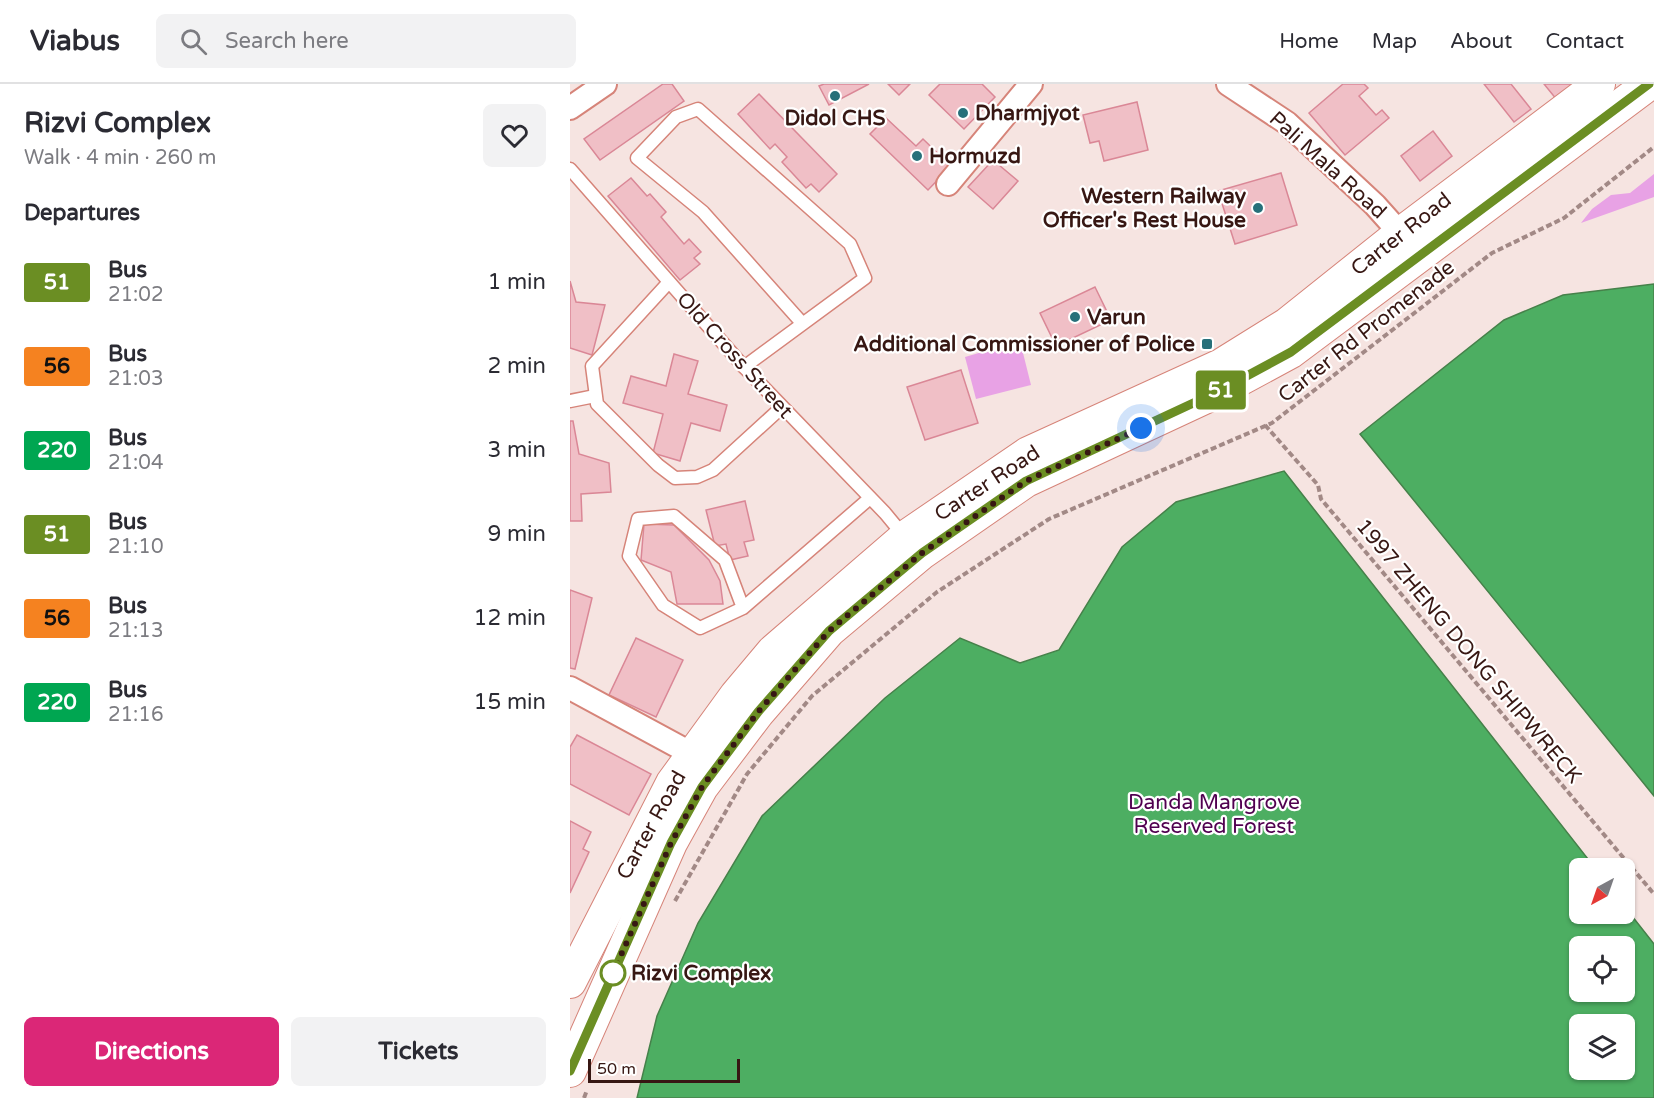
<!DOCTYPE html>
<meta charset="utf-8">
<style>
body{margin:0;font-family:"Varela Round",sans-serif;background:#f2f2f3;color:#2b2b33;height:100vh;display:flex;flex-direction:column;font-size:22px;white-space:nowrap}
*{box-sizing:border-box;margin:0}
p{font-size:20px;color:#7c7c81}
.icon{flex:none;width:33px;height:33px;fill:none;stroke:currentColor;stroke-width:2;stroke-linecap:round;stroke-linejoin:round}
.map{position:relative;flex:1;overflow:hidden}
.drawer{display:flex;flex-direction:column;background:#fff;width:570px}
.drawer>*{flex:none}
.badge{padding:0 12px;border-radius:4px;font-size:21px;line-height:39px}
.needle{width:39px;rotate:220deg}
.buttons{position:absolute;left:999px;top:774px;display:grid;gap:12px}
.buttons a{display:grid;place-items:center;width:66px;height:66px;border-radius:9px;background:#fff;box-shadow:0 2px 4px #0004;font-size:30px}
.scale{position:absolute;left:18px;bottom:15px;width:152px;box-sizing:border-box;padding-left:6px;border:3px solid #371713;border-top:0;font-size:16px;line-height:21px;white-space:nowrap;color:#371713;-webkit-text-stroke:4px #fff;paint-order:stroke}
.you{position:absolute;width:30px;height:30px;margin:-15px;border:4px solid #fff;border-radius:50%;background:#1a73e8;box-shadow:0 0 0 9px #1a73e833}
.map>.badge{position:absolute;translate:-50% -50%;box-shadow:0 0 0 3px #fff}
h2{padding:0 24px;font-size:22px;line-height:54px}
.round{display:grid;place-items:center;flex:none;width:63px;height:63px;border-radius:9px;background:#f2f2f3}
.headline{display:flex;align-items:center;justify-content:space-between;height:102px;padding:0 24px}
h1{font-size:28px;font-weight:800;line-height:45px}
.cta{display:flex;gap:12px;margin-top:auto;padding:12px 24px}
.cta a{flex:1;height:69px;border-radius:9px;background:#db2777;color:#fff;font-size:24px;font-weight:800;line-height:69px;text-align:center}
.cta a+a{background:#f2f2f3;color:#2b2b33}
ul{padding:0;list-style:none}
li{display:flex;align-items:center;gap:18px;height:84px;padding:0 24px}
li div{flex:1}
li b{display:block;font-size:22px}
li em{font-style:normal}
li .badge{min-width:66px;font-weight:700;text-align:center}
header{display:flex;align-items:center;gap:36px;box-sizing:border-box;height:84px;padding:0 30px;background:#fff;border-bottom:2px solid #e1e1e2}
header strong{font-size:28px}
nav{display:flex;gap:33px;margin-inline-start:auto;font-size:21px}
.search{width:420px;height:54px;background:#f2f2f3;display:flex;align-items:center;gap:15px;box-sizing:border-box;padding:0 21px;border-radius:9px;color:#7c7c81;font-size:22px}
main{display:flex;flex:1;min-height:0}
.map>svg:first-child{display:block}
.green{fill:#e8a2e5}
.water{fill:#4dae62;stroke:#46814a;stroke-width:1.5;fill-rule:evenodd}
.building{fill:#f0bfc6;stroke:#da8796;stroke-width:1.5}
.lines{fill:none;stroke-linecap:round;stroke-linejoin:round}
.service-casing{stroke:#d68479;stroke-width:15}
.minor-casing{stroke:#d68479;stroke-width:26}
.secondary-casing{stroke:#d68479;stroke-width:34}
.path{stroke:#a28986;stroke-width:4;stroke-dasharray:6 3;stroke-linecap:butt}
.service{stroke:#fff;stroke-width:12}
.minor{stroke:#fff;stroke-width:22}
.secondary{stroke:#fff;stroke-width:32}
.line-casing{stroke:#fff;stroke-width:14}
.line{stroke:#6b8e23;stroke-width:9}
.walk{stroke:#371713;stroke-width:6;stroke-dasharray:0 10.8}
.poi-dot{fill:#27707a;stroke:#fff;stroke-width:2}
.stop-dot{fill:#fff;stroke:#6b8e23;stroke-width:3}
.labels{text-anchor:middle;stroke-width:4.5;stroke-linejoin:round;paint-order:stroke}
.poi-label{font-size:21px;font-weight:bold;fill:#371713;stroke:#fff;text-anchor:start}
.street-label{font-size:21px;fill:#371713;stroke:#fff}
.park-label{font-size:21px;fill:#500050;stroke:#fff}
.stop-label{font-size:21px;font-weight:bold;fill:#371713;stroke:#fff;text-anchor:start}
</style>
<header>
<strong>Viabus</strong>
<div class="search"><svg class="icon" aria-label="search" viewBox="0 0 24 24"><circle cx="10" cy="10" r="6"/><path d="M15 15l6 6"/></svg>Search here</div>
<nav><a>Home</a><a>Map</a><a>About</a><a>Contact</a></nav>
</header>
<main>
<section class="drawer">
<div class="headline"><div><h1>Rizvi Complex</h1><p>Walk · 4 min · 260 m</p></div><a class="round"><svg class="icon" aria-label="heart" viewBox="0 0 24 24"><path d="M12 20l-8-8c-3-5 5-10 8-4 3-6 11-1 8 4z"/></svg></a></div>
<h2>Departures</h2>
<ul>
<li><span class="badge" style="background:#6b8e23;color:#fff">51</span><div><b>Bus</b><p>21:02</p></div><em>1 min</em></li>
<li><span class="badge" style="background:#f58220;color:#111">56</span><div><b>Bus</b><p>21:03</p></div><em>2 min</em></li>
<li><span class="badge" style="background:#00a651;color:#fff">220</span><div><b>Bus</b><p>21:04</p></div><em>3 min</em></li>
<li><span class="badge" style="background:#6b8e23;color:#fff">51</span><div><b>Bus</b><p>21:10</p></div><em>9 min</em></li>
<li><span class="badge" style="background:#f58220;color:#111">56</span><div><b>Bus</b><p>21:13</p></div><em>12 min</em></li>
<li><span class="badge" style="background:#00a651;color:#fff">220</span><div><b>Bus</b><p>21:16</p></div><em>15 min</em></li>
</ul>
<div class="cta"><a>Directions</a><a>Tickets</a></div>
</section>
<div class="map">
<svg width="1084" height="1014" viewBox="0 0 1084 1014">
<rect width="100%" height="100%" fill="#f6e4e1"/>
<g class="green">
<path d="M 1084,90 L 1084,113 L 1011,139 L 1022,125 L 1041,111 L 1060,109 Z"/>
<path d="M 450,257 L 461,301 L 406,315 L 395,273 Z"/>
</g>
<g class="water">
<path d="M 1084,200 L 1084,712 L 790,350 L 934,236 L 993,211 Z"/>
<path d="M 714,387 L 1025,784 L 1010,784 L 1010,830 L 1054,830 L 1055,823 L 1084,860 L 1084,1014 L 67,1014 L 87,932 L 128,839 L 192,732 L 315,614 L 390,554 L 450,579 L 489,566 L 552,463 L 606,418 ZM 1010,862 L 1054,862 L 1054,908 L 1010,908 ZM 1010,940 L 1054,940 L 1054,986 L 1010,986 Z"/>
</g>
<g class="building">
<path d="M 93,0 L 102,0 L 114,17 L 30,76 L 14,55 Z"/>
<path d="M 254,0 L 299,0 L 259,21 L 249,2 Z"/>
<path d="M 318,0 L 340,0 L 329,11 Z"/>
<path d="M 370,0 L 412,0 L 425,13 L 394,45 L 359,11 Z"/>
<path d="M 773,0 L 794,0 L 798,4 L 789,12 L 806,31 L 812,26 L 819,34 L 775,71 L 739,29 Z"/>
<path d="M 914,0 L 941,0 L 961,25 L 944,38 Z"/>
<path d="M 974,0 L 1006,0 L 987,16 Z"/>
<path d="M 189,10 L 267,90 L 249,108 L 241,100 L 236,104 L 212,78 L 217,73 L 205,60 L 200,65 L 168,30 Z"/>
<path d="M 567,18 L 578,66 L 534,77 L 529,57 L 520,59 L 513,31 Z"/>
<path d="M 316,34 L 346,62 L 353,55 L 381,82 L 358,106 L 300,50 Z"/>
<path d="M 863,47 L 882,72 L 850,97 L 831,72 Z"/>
<path d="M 423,76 L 448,97 L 423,125 L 398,103 Z"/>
<path d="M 711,89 L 727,141 L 665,160 L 648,107 Z"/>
<path d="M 61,94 L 77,112 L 80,110 L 96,128 L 91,133 L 114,160 L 119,155 L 131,168 L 124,174 L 130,180 L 110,196 L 38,112 Z"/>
<path d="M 0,197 L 6,218 L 35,221 L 22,271 L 0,264 Z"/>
<path d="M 525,203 L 541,236 L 486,262 L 470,229 Z"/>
<path d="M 104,270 L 128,277 L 118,310 L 157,321 L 150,347 L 121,339 L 110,377 L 83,369 L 93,330 L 53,319 L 61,292 L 96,302 Z"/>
<path d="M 391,286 L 408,339 L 355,356 L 337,303 Z"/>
<path d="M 0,337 L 3,337 L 9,370 L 39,379 L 41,408 L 11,410 L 12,437 L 0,437 Z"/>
<path d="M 175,417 L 184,456 L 174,458 L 178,472 L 160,476 L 156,460 L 145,462 L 136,426 Z"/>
<path d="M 74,440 L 104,441 L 139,476 L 150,497 L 153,520 L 107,520 L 101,488 L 71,476 Z"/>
<path d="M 0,506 L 22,514 L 5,585 L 0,584 Z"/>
<path d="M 66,554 L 113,576 L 86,633 L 39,611 Z"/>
<path d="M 7,651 L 81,690 L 59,731 L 0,700 L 0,663 Z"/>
<path d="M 0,737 L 21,748 L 13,765 L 19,768 L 0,809 Z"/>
</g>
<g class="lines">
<g class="service-casing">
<g id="service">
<path d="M 0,85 L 174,283 L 315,429 L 334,452"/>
<path d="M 99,198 L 22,282 L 27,320 L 88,381 L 105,394 L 127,393 L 143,386 L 212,323"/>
<path d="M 174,283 L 295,194 L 280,160 L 128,25 L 106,33 L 67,74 L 133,128 L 232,239"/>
<path d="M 0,317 L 25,312"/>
<path d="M 173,524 L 155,476 L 104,432 L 68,435 L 59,472 L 93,521 L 130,544 L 173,524 L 300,414"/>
</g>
</g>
<g class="minor-casing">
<g id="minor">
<path d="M 658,0 L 717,39 L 805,121 L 839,159"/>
<path d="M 0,24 L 35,0"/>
<path d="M 378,100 L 461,0"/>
<path d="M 0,604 L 135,677"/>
</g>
</g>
<g class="secondary-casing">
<g id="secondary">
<path d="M 0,898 L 102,699 L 166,611 L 203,567 L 335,453 L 458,369 L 651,281 L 717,240 L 831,149 L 1029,0"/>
<path d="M 0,987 L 101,759 L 132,703 L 188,629 L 259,547 L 352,469 L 456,397 L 647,308 L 721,268 L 1079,0"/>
</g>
</g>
<g class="path">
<path d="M 695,341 L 748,401 L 751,415 L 1084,810"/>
<path d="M 105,817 L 177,690 L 242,612 L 367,508 L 479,435 L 702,339 L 922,169 L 994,134 L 1084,63"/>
<path d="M 14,1014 L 17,1006"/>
</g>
<use href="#service" class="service"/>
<use href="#minor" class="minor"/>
<use href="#secondary" class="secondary"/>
</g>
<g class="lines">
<g class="line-casing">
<path id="line" d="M 0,987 L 101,759 L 132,703 L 188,628 L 259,547 L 352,469 L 456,397 L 647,308 L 721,268 L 1079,0"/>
</g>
<use href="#line" class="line"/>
<path class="walk" d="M 43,889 L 101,759 L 132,703 L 188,628 L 259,547 L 352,469 L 456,397 L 571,344"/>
</g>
<g class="poi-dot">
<circle cx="265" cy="12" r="6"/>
<circle cx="393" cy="29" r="6"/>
<circle cx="347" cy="72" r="6"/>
<circle cx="688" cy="124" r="6"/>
<circle cx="505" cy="233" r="6"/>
<rect x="631" y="254" width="12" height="12" rx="3"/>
</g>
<circle class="stop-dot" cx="43" cy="889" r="12"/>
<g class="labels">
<g class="poi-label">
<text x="405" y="36">Dharmjyot</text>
<text x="265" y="41" text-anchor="middle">Didol CHS</text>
<text x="359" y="79">Hormuzd</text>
<text x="676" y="119" text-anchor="end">Western Railway<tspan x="676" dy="24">Officer's Rest House</tspan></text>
<text x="517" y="240">Varun</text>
<text x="625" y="267" text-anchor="end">Additional Commissioner of Police</text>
</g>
<g class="street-label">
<text transform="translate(758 81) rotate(42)" y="7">Pali Mala Road</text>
<text transform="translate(831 150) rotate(-38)" y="7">Carter Road</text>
<text transform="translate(796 247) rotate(-38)" y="7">Carter Rd Promenade</text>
<text transform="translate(165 271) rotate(48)" y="7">Old Cross Street</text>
<text transform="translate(417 399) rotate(-33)" y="7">Carter Road</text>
<text transform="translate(899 567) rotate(50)" y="7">1997 ZHENG DONG SHIPWRECK</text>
<text transform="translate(81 741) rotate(-61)" y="7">Carter Road</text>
</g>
<g class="park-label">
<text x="644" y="725">Danda Mangrove<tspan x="644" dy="24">Reserved Forest</tspan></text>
</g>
<g class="stop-label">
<text x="61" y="896">Rizvi Complex</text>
</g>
</g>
</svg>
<div class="buttons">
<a><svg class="needle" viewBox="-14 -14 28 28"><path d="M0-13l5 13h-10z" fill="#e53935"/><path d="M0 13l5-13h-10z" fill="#7c7c81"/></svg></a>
<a><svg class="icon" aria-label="locate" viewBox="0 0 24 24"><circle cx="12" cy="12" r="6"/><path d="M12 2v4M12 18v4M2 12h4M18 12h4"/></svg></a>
<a><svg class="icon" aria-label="layers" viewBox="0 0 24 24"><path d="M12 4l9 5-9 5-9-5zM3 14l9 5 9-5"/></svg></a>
</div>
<div class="scale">50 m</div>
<div class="you" style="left:571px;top:344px"></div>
<b class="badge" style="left:651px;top:306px;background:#6b8e23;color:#fff">51</b>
</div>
</main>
